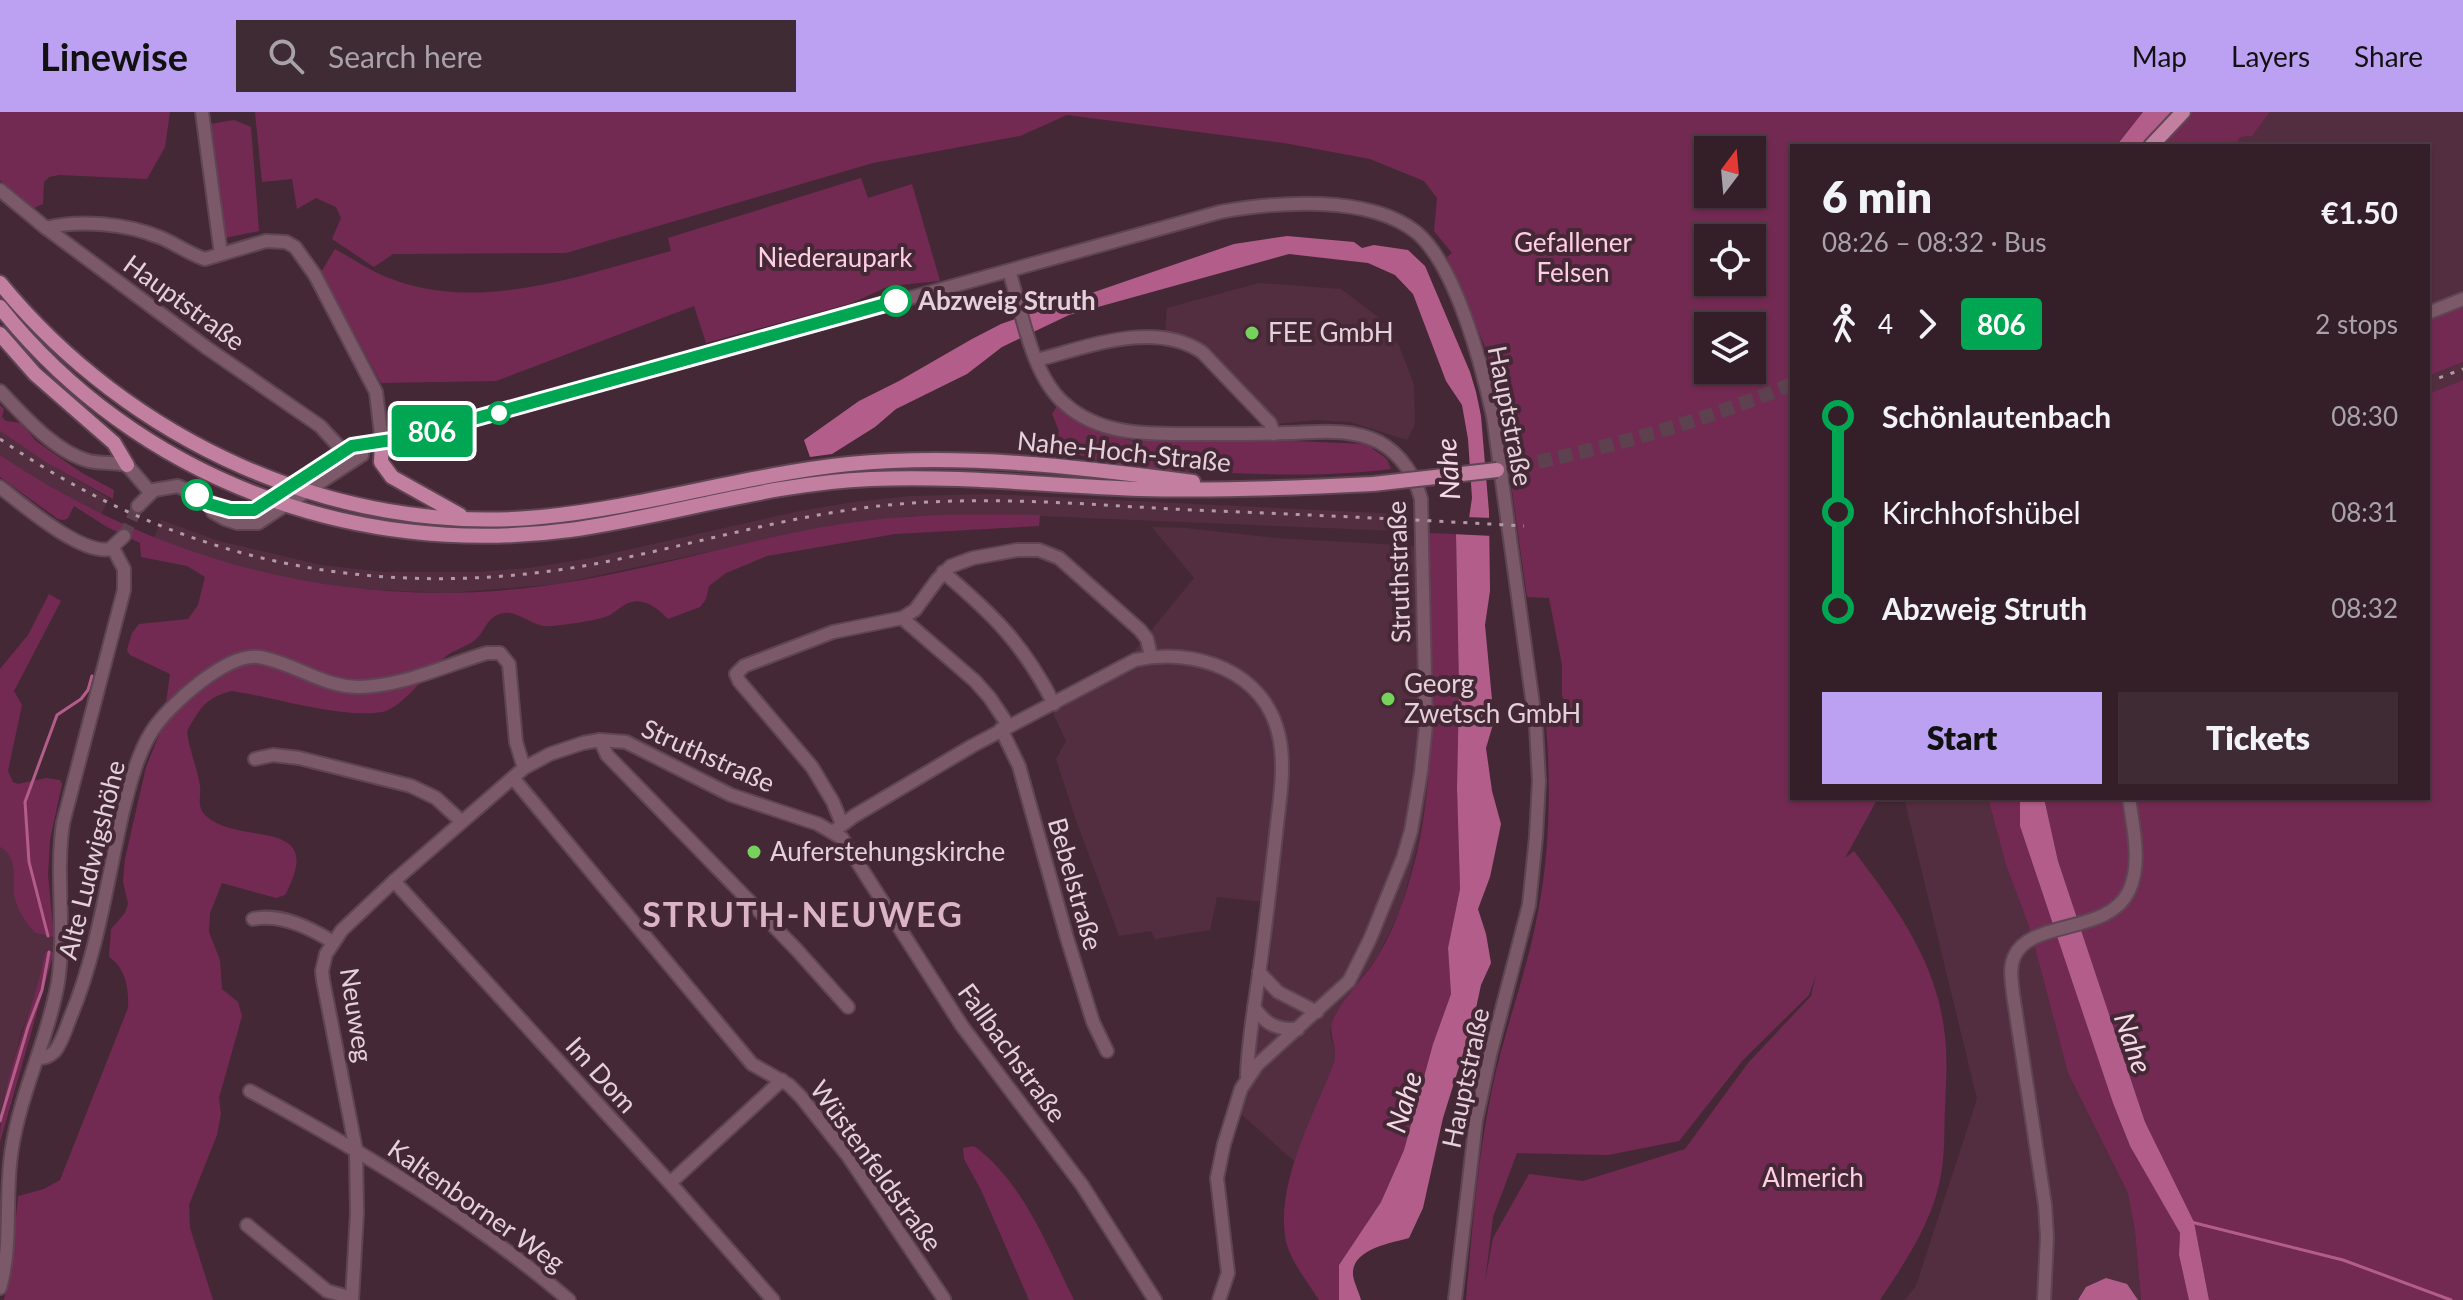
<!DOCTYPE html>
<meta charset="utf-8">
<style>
body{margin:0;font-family:Lato,sans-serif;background:#3f2b34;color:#f1f3f6;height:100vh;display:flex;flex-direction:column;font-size:30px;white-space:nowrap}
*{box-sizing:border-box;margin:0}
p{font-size:26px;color:#a9a2a8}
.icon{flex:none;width:44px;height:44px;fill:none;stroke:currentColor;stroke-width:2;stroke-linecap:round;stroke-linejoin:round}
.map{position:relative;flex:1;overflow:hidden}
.drawer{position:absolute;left:1790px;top:32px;width:640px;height:656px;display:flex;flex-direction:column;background:#341e28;border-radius:0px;box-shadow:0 2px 6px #0004,0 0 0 2px #4e3c45}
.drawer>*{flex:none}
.badge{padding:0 16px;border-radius:6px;font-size:28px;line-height:52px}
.needle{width:52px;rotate:16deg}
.fabs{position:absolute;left:1694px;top:24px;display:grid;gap:16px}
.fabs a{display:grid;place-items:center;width:72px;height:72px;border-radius:0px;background:#341e28;box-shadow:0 2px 6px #0004,0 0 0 2px #4e3c45;font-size:40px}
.map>.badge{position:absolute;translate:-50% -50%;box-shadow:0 0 0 4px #fff}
.legs{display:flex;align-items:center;gap:12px;height:88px;padding:0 32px;font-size:26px}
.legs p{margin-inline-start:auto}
.head{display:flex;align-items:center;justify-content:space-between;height:136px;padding:0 32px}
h1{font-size:44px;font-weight:800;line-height:60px}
.primary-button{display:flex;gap:16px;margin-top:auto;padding:16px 32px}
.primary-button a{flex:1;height:92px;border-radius:0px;background:#bca0f2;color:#111;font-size:32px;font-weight:800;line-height:92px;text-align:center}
.primary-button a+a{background:#3f2b34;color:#f1f3f6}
ul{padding:0 32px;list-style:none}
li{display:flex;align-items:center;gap:28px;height:96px;font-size:30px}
li i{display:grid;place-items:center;width:12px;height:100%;margin:0 10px;background:currentColor}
li i::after{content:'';width:20px;height:20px;margin:-10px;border:6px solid;border-radius:50%;background:#341e28}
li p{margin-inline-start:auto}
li:first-child i{background:linear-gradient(#0000 50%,currentColor 0)}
li:last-child i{background:linear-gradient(currentColor 50%,#0000 0)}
header{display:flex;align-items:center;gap:48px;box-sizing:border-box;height:112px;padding:0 40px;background:#bca0f2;color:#111}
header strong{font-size:38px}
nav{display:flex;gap:44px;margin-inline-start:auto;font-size:28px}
.search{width:560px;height:72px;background:#3f2b34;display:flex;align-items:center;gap:20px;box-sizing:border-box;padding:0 28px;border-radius:0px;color:#a9a2a8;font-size:30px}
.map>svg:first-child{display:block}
.built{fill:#532e40}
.green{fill:#732a52;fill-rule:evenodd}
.water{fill:#b35e8a}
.pier{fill:#452836}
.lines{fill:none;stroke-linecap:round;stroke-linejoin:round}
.stream{stroke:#b35e8a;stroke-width:3}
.minor-tunnel{stroke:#5d414f;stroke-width:12;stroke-dasharray:12 6;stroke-linecap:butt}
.major-tunnel{stroke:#5d414f;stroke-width:14;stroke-dasharray:14 7;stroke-linecap:butt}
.minor-casing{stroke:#5f4553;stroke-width:16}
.major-casing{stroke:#5f4553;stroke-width:18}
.minor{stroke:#7b5969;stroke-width:12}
.major{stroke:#c27fa0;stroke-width:14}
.rail{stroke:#b19aa5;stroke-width:3;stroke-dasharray:4 8;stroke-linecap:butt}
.major-bridge-casing{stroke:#5f4553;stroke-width:18;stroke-linecap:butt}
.major-bridge{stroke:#c27fa0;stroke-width:14}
.line-1-casing{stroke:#fff;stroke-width:18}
.line-1{stroke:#00a651;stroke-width:12}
.stop-1-dot{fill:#fff;stroke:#00a651;stroke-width:4}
.poi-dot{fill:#75d25b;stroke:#452836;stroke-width:3}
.labels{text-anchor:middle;stroke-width:8;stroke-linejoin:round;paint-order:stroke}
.park-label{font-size:26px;fill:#fecee4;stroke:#452836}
.stop-label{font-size:26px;font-weight:bold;fill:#e5d1da;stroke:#452836;text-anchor:start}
.street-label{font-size:26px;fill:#e5d1da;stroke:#452836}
.poi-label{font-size:26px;fill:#e5d1da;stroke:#452836;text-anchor:start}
.water-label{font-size:28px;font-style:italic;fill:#f2d9e4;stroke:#452836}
.district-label{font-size:34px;font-weight:bold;letter-spacing:2px;fill:#dbb5c6;stroke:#452836}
</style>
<header>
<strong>Linewise</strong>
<div class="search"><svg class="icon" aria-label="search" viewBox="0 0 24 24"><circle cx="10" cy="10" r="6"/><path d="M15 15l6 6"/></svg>Search here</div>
<nav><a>Map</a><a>Layers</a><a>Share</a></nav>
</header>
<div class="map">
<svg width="2463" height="1188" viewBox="0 0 2463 1188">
<rect width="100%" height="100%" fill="#452836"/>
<g class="built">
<path d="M 2270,0 L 2463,0 L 2463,195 L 2428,208 L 2428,34 L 2235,34 L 2240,25 L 2252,24 Z"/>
<path d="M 1259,171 L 1341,177 L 1378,205 L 1399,234 L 1414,272 L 1415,312 L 1407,328 L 1350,310 L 1315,308 L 1277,312 L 1196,230 L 1165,221 L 1167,196 Z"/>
<path d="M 2463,250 L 2463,268 L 2428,282 L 2428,264 Z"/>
<path d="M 0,319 L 47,351 L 109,386 L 101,403 L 37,367 L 0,343 Z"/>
<path d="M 991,382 L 1399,402 L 1398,419 L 991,402 L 912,404 L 830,414 L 558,472 L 449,481 L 355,477 L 283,466 L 213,448 L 154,426 L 161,408 L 219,429 L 321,453 L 384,460 L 476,460 L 529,456 L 591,446 L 800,399 L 854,390 L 910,384 Z"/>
<path d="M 1152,415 L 1186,416 L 1277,426 L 1414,434 L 1414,420 L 1427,421 L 1431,625 L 1428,678 L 1417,736 L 1401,797 L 1378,844 L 1333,905 L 1330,920 L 1336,944 L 1296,1051 L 1241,1002 L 1269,856 L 1275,791 L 1217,785 L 1210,818 L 1155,827 L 1151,819 L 1119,824 L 1077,711 L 1056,647 L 1066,629 L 1052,599 L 1114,564 L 1194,466 Z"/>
<path d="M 1904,686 L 1988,686 L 2006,753 L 2030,817 L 2068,961 L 2128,1081 L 2135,1120 L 2141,1188 L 1905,1188 L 1916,1174 L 1977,987 Z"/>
<path d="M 0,735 L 8,740 L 13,750 L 16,793 L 35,821 L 54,825 L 54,840 L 45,840 L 36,884 L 21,921 L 0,1004 Z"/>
</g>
<g class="green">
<path d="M 0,0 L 170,0 L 165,35 L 147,67 L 59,63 L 49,65 L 44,70 L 43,92 L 34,96 L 0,68 Z"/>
<path d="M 255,0 L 2143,0 L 2115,34 L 1792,34 L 1792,686 L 1878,686 L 1845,746 L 1854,739 C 1894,792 1936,849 1944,917 C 1948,943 1946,969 1945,996 C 1944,1018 1945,1041 1941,1063 C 1933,1109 1906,1149 1880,1188 L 1466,1188 C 1472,1120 1477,1050 1491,982 C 1503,921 1527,861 1538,800 C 1550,739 1551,673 1546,612 L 1567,608 L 1562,582 L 1562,553 L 1549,486 L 1527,485 L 1498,280 L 1484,232 L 1447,145 L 1452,141 L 1434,119 L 1437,86 L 1424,69 L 1370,47 L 1284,31 L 1067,3 L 1020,24 L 873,51 L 566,141 L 393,142 L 374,155 L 332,127 L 341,106 L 336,95 L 316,86 L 297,97 L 292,67 L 262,70 ZM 1708,38 L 1752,38 L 1752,82 L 1708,82 ZM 1708,126 L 1752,126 L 1752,170 L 1708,170 ZM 1708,214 L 1752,214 L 1752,258 L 1708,258 ZM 1816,863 L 1811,884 L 1748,951 L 1685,1037 L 1583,1069 L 1529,1062 L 1493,1126 L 1485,1170 L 1493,1105 L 1517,1041 L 1608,1043 L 1679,1029 L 1743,948 L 1809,883 Z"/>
<path d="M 2183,0 L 2270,0 L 2252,24 L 2240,25 L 2235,34 L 2163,34 Z"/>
<path d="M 234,8 L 251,15 L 259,119 L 225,126 L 205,13 Z"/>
<path d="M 861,66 L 868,86 L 912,72 L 940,169 L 889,174 L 852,191 L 706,231 L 694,194 L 496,269 L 381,271 L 321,160 L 335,137 C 352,146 370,159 389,166 C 481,202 580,163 671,139 L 668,126 Z"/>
<path d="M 2463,195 L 2463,250 L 2428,264 L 2428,208 Z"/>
<path d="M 2463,268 L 2463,1188 L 2209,1188 L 2194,1110 L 2145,1010 L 2058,749 L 2044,686 L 2428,686 L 2428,282 Z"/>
<path d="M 0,293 L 4,297 L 2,305 L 6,309 L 21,311 L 36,329 L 82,361 L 114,378 L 113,387 L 47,351 L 0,319 Z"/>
<path d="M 1057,294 L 1100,320 L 1133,329 L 1220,326 L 1366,332 L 1387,347 L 1391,357 C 1337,364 1285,363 1232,361 C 1171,359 1107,359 1052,332 L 1059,319 L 1052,302 Z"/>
<path d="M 0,343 C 167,455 357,502 557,472 C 649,458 738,430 829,414 C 899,402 970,401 1040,403 L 1039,414 L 895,422 L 767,444 L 726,461 L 709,474 L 706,487 L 700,495 L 668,507 C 656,495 643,484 626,492 C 618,496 613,503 605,505 C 588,510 569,512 552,514 C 530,517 516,492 495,504 C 486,509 484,520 476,527 C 468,535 454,537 445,545 C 428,559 403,596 382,600 C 344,607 273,585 232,579 C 205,586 201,595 187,619 C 189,638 197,655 200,674 C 201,680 199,687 200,693 C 201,698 202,700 206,704 C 239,735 328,703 285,783 L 276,786 L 222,771 L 210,801 L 209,820 L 220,848 L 222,877 L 238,890 L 242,904 L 219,986 L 221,1002 L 217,1023 L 189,1093 L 190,1116 L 213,1188 L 4,1188 L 11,1158 L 18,1084 L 44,1077 L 60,1068 L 128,896 C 129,877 126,856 109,845 L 111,817 L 125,801 L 128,792 L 123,769 L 125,747 L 146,655 L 163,613 L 170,562 L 130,543 L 127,538 L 132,521 L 139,512 L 188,507 L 198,493 L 205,465 L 187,454 L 141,445 L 140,431 L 107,415 L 74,394 L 68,406 L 64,408 L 58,407 L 0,365 Z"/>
<path d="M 1427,421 L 1456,422 L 1459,576 L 1457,676 L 1460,777 L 1448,836 L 1451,882 L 1433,932 L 1404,1038 L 1381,1090 L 1339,1153 L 1339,1188 L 1319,1188 C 1307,1169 1288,1146 1285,1124 C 1277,1067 1315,1002 1334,950 C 1339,934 1325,919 1335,903 C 1347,882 1365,865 1378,844 C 1398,811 1409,774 1418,736 C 1440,633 1429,525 1427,421 Z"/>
<path d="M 49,482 L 61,489 L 14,579 L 22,593 L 8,659 L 13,670 L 18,672 L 46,666 L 60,668 L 62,672 L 50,728 L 48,763 L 54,825 L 35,821 C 29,813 21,804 17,794 C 8,774 23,748 0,735 L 0,557 L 28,523 Z"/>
<path d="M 1988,686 L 2020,686 L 2020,714 L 2113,991 L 2130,1034 L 2180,1121 L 2179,1143 L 2189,1188 L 2141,1188 L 2135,1120 L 2128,1081 L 2068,961 L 2030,817 L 2006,753 Z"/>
<path d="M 45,840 L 54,840 L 0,1030 C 0,964 34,904 45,840 Z"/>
<path d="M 974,1034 C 1024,1071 1047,1134 1074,1188 L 1029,1188 L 981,1078 L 964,1047 L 963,1036 Z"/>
</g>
<g class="water">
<path d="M 2143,0 L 2183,0 L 2163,34 L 2116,34 Z"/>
<path d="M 1287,124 L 1354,130 L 1362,136 L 1374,133 L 1408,138 L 1425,154 L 1470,260 L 1476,280 L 1481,304 L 1489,400 L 1490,479 L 1485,513 L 1494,609 L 1486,636 L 1492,679 L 1501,712 L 1490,765 L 1478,797 L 1486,822 L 1491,851 L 1481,873 L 1473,910 L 1443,1006 L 1423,1096 L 1409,1126 C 1391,1131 1351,1137 1353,1163 C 1354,1171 1359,1180 1361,1188 L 1339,1188 L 1339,1153 L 1381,1090 L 1404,1038 L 1433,932 L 1451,882 L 1448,836 L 1460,777 L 1457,676 L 1459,576 L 1456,422 L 1467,420 L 1472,386 L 1468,327 L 1462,293 L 1446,269 L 1413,182 L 1395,163 L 1368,151 L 1289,142 L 1069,203 L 1002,235 L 967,262 L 896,297 L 875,315 L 832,342 L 810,345 L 804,328 L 859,289 L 899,269 L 972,227 L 1001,212 L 1040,198 L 1044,191 L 1057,185 L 1074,187 L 1234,132 Z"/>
<path d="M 2020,686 L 2044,686 L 2058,749 L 2145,1010 L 2194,1110 L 2209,1188 L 2189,1188 L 2179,1143 L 2180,1121 L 2130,1034 L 2113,991 L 2020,714 Z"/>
<path d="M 2106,1166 L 2127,1172 L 2138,1188 L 2078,1188 L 2086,1175 Z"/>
</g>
<path class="pier" d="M 1465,405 L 1493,406 L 1493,424 L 1452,422 L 1455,418 L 1463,417 Z"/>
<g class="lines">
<g class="stream">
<path d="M 48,824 L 29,750 L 25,690 L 57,603 L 81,587 L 88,578 L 92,564"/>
<path d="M 0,1009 L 28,915 L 42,878 L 49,840"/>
<path d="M 2191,1110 L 2343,1148 L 2451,1188"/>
</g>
<path class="minor-tunnel" d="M 124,424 L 138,394"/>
<path class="major-tunnel" d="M 1497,358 C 1599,339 1696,312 1792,272"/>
<g class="minor-casing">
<g id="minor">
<path d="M 202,0 L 221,142"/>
<path d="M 0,78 L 46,116 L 207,236 L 320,314 L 343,339 L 362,343"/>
<path d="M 46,116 C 80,107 127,112 159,125 C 175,131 189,142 205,147 L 266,129 L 286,130 L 295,135 L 315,163 L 376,280 L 382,331"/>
<path d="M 1009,159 C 1022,199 1031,263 1065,292 C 1103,326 1156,322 1204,322 C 1232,322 1261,322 1289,321 C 1319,320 1351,316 1379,330 C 1401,342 1415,364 1421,387 L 1426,613 L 1421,660 L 1411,719 L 1403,746 L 1370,827 L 1349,869 L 1257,953 L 1241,977 L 1224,1032 L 1217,1066 L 1228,1161 L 1219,1188"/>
<path d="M 2428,201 L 2463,187"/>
<path d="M 1037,248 C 1087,235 1154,208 1202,240 L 1270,311 L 1274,322"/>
<path d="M 0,279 C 24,304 55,340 89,349 C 102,352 115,350 127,353 L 150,380"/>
<path d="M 0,375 C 23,393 81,443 110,437 L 124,424"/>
<path d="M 209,392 L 213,400 L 225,407 L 237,411 L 258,411 L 362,343"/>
<path d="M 138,394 L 154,378 L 178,374 L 222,396 L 250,399 L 352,334 L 405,326 L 1220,100 C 1275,90 1368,82 1416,120 C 1456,153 1482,254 1493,304 L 1536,614 L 1539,669 L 1536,725 L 1529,793 L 1490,943 L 1476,1008 L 1455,1188"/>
<path d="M 943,460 C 994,503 1024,533 1054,592"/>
<path d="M 902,506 L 975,569 L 990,586 L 1008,613"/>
<path d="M 1001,617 L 1019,654 L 1067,826 L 1093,910 L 1107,939"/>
<path d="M 600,628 L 607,643 L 796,837 L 848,895"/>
<path d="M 255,647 L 273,643 L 299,646 L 411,674 L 436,686 L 461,709"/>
<path d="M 513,666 L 752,952 L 789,973 L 801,985 L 848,1044 L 944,1187"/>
<path d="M 842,712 L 833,690 L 812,655 L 739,569 L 736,562 L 744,554 L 833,520 L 902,506 L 915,498 L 937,468 L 951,454 L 973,446 L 1017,438 L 1039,438 L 1059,446 L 1140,518 L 1147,527 L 1151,544"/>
<path d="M 834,719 L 854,704 L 972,634 L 1135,548 C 1195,535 1265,559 1279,624 C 1286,656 1279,691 1276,722 C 1271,766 1266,811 1260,855 C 1255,892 1248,928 1247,964"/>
<path d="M 394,769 L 670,1071 L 773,1188"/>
<path d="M 253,807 C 280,801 309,815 333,830"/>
<path d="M 1259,860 L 1278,880 L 1317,900"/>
<path d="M 1254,895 C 1265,912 1277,918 1298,917"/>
<path d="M 39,946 C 46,946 50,944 55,939 C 62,930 66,917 70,906 C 98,840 107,768 123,699 C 130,672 137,643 152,619 C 168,594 227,540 259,545 C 292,550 323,575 358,575 C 401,575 446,553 487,541 L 500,541 L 509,552 L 516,630 L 524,656"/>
<path d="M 250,979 C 363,1040 471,1105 569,1188"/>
<path d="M 670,1071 L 782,968"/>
<path d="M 247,1113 L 327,1179 L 352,1186"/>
<path d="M 0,1176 C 13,1131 4,1083 12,1036 C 21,979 48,927 58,870 C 66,817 55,764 63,711 L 124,478 L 124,457 L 113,436"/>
<path d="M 352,1188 L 357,1101 L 356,1038 L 323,868 L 322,859 L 326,842 L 342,818 L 394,769 L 524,656 L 550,642 L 583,631 L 600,628 L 626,630 L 731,683 L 818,712 L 842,726 L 962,914 L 1082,1073 L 1155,1188"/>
<path d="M 2044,1188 L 2047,1125 L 2045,1093 L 2013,882 C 2012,870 2009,857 2014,845 C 2030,807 2108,823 2129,779 C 2142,751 2133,715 2129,686"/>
</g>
</g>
<g class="major-casing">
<g id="major">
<path d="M 2151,34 L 2183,0"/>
<path d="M 0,171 C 128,328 336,425 541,405 C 645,395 745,363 849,352 C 963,341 1081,355 1193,370"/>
<path d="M 0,195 C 137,367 355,447 570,418 C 671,404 769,371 871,367 C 961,363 1051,374 1140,377 C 1218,379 1296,376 1373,372"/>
<path d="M 0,222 L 35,262 L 114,331 L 127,353"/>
<path d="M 382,331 L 381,350 L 392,365 L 460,403"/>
</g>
</g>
<use href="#minor" class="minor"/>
<use href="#major" class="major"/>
<g class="rail">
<path d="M 2428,270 L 2463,257"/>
<path d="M 0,327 C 178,450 376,491 589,453 C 697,433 802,398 913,391 C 999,385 1085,392 1171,397 C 1289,402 1406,407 1524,414"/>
</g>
<g class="major-bridge-casing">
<path id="major-bridge" d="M 1373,372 L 1497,358"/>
</g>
<use href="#major-bridge" class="major-bridge"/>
</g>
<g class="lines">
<g class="line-1-casing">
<path id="line-1" d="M 197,383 L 209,392 L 230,398 L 254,398 L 352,334 L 405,326 L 896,189"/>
</g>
<use href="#line-1" class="line-1"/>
</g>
<g class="stop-1-dot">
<circle cx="896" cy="189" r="14"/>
<circle cx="499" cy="301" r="10"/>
<circle cx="197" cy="383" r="14"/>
</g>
<g class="poi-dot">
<circle cx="1252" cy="221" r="8"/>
<circle cx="1388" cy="587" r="8"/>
<circle cx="754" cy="740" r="8"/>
</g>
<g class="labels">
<g class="park-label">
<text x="1573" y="140">Gefallener<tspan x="1573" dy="30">Felsen</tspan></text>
<text x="835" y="155">Niederaupark</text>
<text x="1813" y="1075">Almerich</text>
</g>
<g class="stop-label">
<text x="918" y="198">Abzweig Struth</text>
</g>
<g class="street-label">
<text transform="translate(184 191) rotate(36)" y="9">Hauptstraße</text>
<text transform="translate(1510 304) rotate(79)" y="9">Hauptstraße</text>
<text transform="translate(1124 340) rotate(6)" y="9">Nahe-Hoch-Straße</text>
<text transform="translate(1399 460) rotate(-92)" y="9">Struthstraße</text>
<text transform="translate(708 644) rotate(24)" y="9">Struthstraße</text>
<text transform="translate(92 748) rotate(-76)" y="9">Alte Ludwigshöhe</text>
<text transform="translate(1075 772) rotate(74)" y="9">Bebelstraße</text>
<text transform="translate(356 903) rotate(81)" y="9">Neuweg</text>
<text transform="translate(1012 941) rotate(54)" y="9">Fallbachstraße</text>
<text transform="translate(601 963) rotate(48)" y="9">Im Dom</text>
<text transform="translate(1466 966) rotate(-78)" y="9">Hauptstraße</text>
<text transform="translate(876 1054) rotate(54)" y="9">Wüstenfeldstraße</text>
<text transform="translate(476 1094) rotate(35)" y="9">Kaltenborner Weg</text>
</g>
<g class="poi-label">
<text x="1268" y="230">FEE GmbH</text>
<text x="1404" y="581">Georg<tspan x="1404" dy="30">Zwetsch GmbH</tspan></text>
<text x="770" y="749">Auferstehungskirche</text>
</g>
<g class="water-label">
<text transform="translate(1448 357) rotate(-94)" y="10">Nahe</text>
<text transform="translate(2133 931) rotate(71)" y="10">Nahe</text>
<text transform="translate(1404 990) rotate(-73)" y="10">Nahe</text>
</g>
<g class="district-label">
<text x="803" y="815">STRUTH-NEUWEG</text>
</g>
</g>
</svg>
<div class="fabs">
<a><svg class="needle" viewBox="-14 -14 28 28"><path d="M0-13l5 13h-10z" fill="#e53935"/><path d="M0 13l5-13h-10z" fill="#a9a2a8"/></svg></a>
<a><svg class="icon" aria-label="locate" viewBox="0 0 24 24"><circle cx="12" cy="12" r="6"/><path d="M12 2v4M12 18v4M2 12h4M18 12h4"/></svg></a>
<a><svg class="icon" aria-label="layers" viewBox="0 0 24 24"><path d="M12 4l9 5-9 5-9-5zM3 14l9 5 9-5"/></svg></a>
</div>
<b class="badge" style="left:432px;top:319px;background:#00a651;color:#fff">806</b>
<section class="drawer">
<div class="head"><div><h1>6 min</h1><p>08:26 – 08:32 · Bus</p></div><b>€1.50</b></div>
<div class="legs"><svg class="icon" aria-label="walk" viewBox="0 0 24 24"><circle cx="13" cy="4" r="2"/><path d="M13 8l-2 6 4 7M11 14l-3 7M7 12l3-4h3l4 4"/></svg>4<svg class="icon" aria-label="forward" viewBox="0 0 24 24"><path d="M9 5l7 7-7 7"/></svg><b class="badge" style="background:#00a651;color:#fff">806</b><p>2 stops</p></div>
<ul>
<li><i style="color:#00a651"></i><b>Schönlautenbach</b><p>08:30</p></li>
<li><i style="color:#00a651"></i><span>Kirchhofshübel</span><p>08:31</p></li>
<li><i style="color:#00a651"></i><b>Abzweig Struth</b><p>08:32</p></li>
</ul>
<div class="primary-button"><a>Start</a><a>Tickets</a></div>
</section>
</div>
